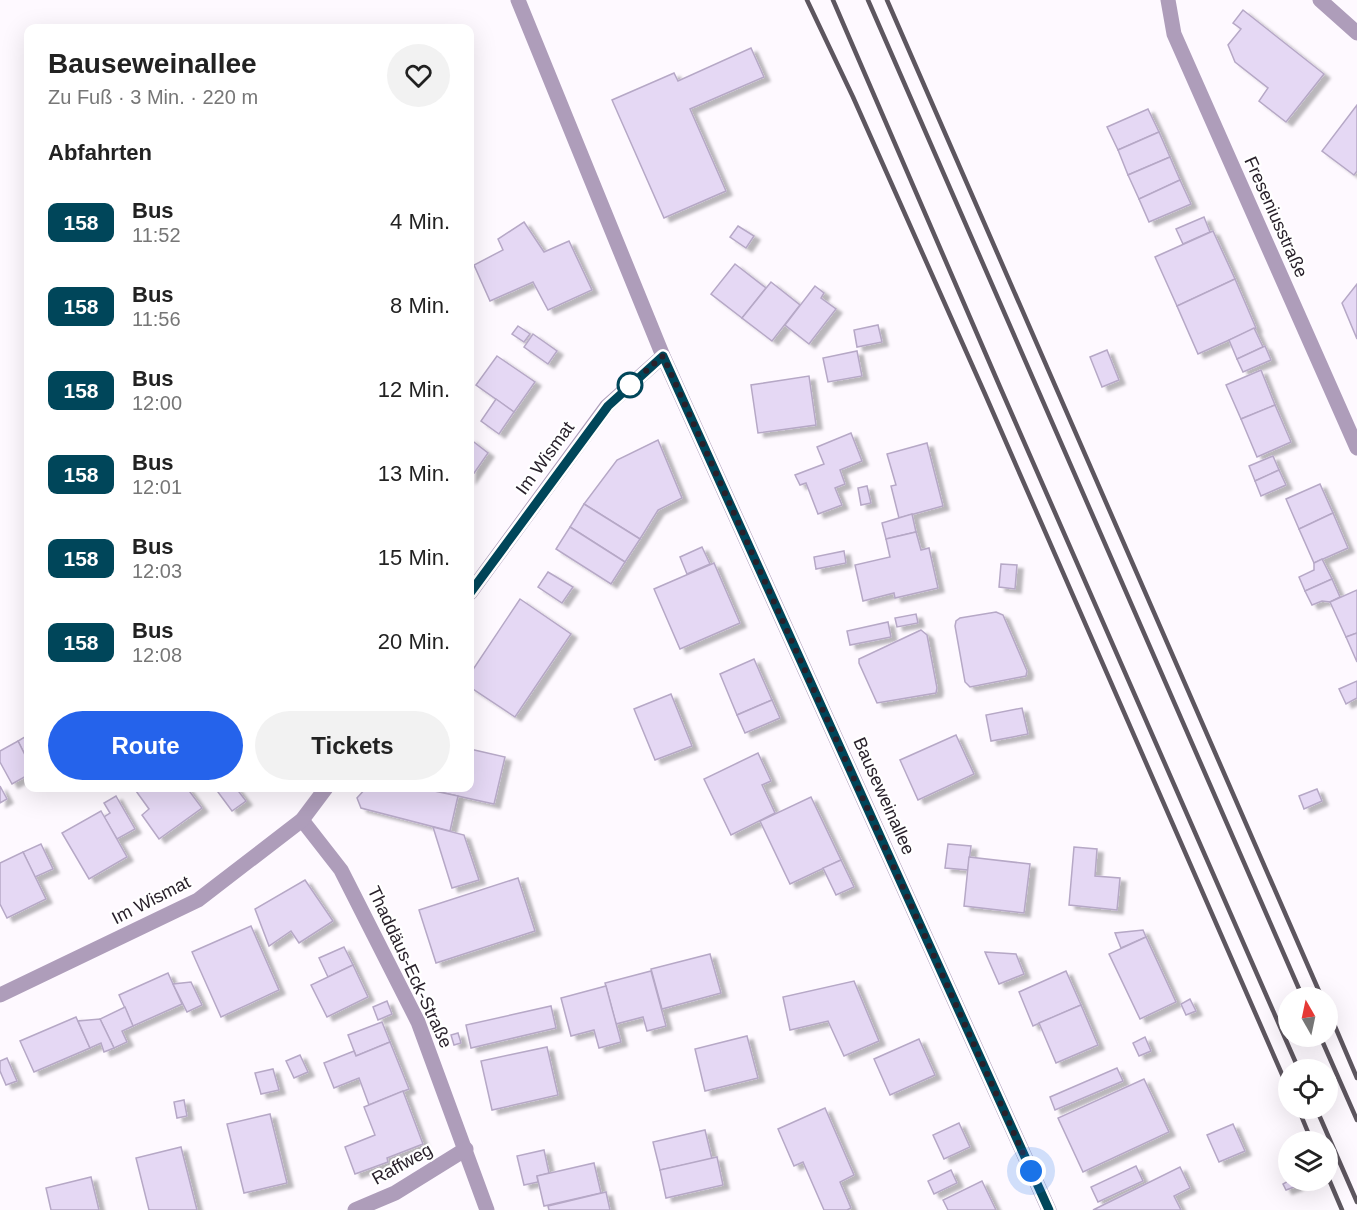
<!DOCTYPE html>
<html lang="de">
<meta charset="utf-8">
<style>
body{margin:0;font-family:Helvetica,sans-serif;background:#f2f2f2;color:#222;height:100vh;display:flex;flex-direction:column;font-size:22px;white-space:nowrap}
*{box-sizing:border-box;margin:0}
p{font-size:20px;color:#767676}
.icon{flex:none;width:33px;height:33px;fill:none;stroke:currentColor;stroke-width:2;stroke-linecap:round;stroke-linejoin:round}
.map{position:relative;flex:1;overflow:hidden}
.panel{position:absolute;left:24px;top:24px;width:450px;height:768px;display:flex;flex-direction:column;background:#fff;border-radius:12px;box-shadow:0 6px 24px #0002}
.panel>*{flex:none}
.badge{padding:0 12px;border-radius:9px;font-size:21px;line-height:39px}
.needle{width:39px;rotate:351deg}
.tools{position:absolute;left:1278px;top:987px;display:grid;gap:12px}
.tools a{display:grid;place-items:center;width:60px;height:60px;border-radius:50%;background:#fff;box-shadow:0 6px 24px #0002;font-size:30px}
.you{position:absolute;width:30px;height:30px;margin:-15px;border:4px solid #fff;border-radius:50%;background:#1a73e8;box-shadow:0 0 0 9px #1a73e833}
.map>.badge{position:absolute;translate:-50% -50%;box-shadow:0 0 0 3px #fff}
h2{padding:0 24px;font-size:22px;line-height:54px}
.round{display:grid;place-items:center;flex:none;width:63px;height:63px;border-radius:32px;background:#f2f2f2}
.headline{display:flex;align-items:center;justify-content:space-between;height:102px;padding:0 24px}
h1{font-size:28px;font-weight:600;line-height:45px}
.primary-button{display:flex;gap:12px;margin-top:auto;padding:12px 24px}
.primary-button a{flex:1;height:69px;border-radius:36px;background:#2563eb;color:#fff;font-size:24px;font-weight:600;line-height:69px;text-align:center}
.primary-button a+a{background:#f2f2f2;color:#222}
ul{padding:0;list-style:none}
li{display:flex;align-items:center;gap:18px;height:84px;padding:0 24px}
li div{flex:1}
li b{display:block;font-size:22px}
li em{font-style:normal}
li .badge{min-width:66px;font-weight:700;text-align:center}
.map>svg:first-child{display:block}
.building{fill:#e5d8f4;stroke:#b6a8c6;stroke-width:1.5;filter:url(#shadow)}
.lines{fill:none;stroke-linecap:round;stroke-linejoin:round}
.minor{stroke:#ae9dba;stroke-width:15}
.rail{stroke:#5d565f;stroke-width:4.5}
.line-casing{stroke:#fff;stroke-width:14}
.line{stroke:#00465a;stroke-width:9}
.walk{stroke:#29212b;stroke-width:6;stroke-dasharray:0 10.8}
.stop-dot{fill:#fff;stroke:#00465a;stroke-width:3}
.labels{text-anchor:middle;stroke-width:4.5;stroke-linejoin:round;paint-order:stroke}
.street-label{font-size:18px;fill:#29212b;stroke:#fff}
</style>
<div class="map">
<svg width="1357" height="1210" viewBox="0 0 1357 1210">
<defs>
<filter id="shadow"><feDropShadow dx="6" dy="4" stdDeviation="1.5" flood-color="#0004"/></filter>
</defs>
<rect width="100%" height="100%" fill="#fef9ff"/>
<g class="building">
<path d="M 1243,10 L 1324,74 L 1286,122 L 1259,101 L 1268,88 L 1235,62 L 1228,45 L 1241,29 L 1233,23 Z"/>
<path d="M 751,48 L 764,77 L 690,109 L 726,191 L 664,218 L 612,100 L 674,73 L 678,81 Z"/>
<path d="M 1357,105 L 1357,171 L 1354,175 L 1322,151 Z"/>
<path d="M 1148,109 L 1159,132 L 1118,150 L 1107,127 Z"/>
<path d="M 1159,132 L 1170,157 L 1128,175 L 1118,150 Z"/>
<path d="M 1170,157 L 1180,180 L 1139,199 L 1128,175 Z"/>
<path d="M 1180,180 L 1191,204 L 1149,222 L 1139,199 Z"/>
<path d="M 1204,217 L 1210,232 L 1183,244 L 1176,229 Z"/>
<path d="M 524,222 L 544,252 L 569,241 L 592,290 L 548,310 L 533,282 L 490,301 L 474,265 L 503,250 L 498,239 Z"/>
<path d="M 738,226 L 754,236 L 746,248 L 730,237 Z"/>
<path d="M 1213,231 L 1235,279 L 1177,306 L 1155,257 Z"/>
<path d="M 735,264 L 766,288 L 742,318 L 711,294 Z"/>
<path d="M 1235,279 L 1256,328 L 1198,354 L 1177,306 Z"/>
<path d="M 771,282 L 800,305 L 772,341 L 742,318 Z"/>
<path d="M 1357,284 L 1357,339 L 1342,303 Z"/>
<path d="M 815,286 L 824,293 L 821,298 L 836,309 L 809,344 L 785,325 Z"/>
<path d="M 878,325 L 882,342 L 857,347 L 854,330 Z"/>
<path d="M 518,326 L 530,334 L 524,342 L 512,334 Z"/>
<path d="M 1254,328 L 1263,347 L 1237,359 L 1229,340 Z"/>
<path d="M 533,334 L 557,351 L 548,364 L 524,347 Z"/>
<path d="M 1265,346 L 1271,360 L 1243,372 L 1237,359 Z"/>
<path d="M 1107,350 L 1119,380 L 1102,387 L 1090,357 Z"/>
<path d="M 857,351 L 862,376 L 828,382 L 823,358 Z"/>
<path d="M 497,356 L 535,382 L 514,412 L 476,385 Z"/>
<path d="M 1261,370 L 1275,405 L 1241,419 L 1226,385 Z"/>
<path d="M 809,376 L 816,425 L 758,433 L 751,385 Z"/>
<path d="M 496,399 L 514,412 L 499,434 L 481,421 Z"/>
<path d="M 1275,405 L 1291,442 L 1257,457 L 1241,419 Z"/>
<path d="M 851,433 L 862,461 L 840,470 L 845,484 L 835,488 L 842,505 L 818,514 L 806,483 L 800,485 L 795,475 L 824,464 L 817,447 Z"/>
<path d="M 470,439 L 488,453 L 470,479 Z"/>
<path d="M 658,440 L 682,498 L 658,510 L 640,539 L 584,504 L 617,460 Z"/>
<path d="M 927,443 L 943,506 L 899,518 L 891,486 L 896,485 L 887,454 Z"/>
<path d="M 1273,456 L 1279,470 L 1255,481 L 1249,466 Z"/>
<path d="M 1279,470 L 1286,485 L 1261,496 L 1255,481 Z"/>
<path d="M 1320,484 L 1333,513 L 1299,529 L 1286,499 Z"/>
<path d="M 867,486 L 871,503 L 861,505 L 858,488 Z"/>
<path d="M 584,504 L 640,539 L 625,562 L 570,527 Z"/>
<path d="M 1333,513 L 1348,548 L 1314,563 L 1299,529 Z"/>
<path d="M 912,514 L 916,532 L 886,539 L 882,523 Z"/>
<path d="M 570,527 L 625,562 L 611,584 L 556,549 Z"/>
<path d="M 916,532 L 921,550 L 929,548 L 938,588 L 895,598 L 894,593 L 863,601 L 855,565 L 890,557 L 886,539 Z"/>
<path d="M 702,547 L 710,564 L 687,574 L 680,557 Z"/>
<path d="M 844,551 L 846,563 L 816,569 L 814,557 Z"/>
<path d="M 1322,559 L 1332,579 L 1305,591 L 1299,577 L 1314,570 L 1314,563 Z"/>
<path d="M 714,563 L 740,623 L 680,649 L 654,589 Z"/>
<path d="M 1001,564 L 1017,565 L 1015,589 L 999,587 Z"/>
<path d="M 548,572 L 573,587 L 562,603 L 538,587 Z"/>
<path d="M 1332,579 L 1340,597 L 1330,602 L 1322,601 L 1312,605 L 1305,591 Z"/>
<path d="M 1357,590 L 1357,633 L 1346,637 L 1330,602 Z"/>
<path d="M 520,599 L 571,634 L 515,717 L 470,687 L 470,674 Z"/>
<path d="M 996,612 L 1003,615 L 1027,671 L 1026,676 L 970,687 L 965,682 L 955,626 L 956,621 L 960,618 Z"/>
<path d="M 916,614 L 918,623 L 897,627 L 895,618 Z"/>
<path d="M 888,622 L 891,637 L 850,645 L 847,631 Z"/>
<path d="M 921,630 L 927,635 L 937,688 L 936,693 L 877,703 L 859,663 L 859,659 Z"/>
<path d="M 1357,633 L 1357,662 L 1346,637 Z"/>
<path d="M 754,659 L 772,700 L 737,715 L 720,674 Z"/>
<path d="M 1357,681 L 1357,698 L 1346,704 L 1339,689 Z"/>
<path d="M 671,694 L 692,746 L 655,760 L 634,709 Z"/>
<path d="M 772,700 L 780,718 L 745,733 L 737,715 Z"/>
<path d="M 1022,708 L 1028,734 L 991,741 L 986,715 Z"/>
<path d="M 28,735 L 28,761 L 18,741 Z"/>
<path d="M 956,735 L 974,774 L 918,800 L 900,760 Z"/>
<path d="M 18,741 L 28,761 L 28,775 L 12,784 L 0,762 L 0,751 Z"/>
<path d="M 470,749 L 505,757 L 494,804 L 426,789 L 470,788 Z"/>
<path d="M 758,753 L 771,781 L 762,785 L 775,813 L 731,835 L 704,779 Z"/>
<path d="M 0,786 L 7,799 L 0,803 Z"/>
<path d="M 141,788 L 187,788 L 202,808 L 159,839 L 142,815 L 149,809 L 136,791 Z"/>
<path d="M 215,788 L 236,788 L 246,801 L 232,811 Z"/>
<path d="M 366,788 L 420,788 L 458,796 L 450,831 L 361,808 L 357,798 Z"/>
<path d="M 1317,789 L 1322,801 L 1304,809 L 1299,796 Z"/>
<path d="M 116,796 L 135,829 L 117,839 L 104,817 L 110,813 L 104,803 Z"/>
<path d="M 811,797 L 841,860 L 790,884 L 760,821 Z"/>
<path d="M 101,811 L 127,857 L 89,879 L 62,833 Z"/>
<path d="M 433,827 L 464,835 L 479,880 L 452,888 Z"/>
<path d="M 41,844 L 53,869 L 35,877 L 23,852 Z"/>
<path d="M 948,844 L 971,846 L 968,870 L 945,868 Z"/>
<path d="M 1074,847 L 1097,849 L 1095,876 L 1120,878 L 1117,910 L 1069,905 Z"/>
<path d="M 23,852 L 46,899 L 7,918 L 0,904 L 0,863 Z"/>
<path d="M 969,857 L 1030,864 L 1024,913 L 964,906 Z"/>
<path d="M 841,860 L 854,887 L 836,895 L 823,868 Z"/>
<path d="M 518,878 L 535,931 L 436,963 L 419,910 Z"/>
<path d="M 305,880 L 333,921 L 299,943 L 291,931 L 269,946 L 255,909 Z"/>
<path d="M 251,926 L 279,990 L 221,1017 L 192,952 Z"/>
<path d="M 1143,930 L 1146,937 L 1121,948 L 1115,933 Z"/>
<path d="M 1146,937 L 1176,1002 L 1140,1019 L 1109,954 Z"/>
<path d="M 344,947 L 353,965 L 328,977 L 319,958 Z"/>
<path d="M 985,952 L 1016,954 L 1024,974 L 999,984 Z"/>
<path d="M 710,954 L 721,993 L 662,1009 L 651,969 Z"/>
<path d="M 353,965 L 368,997 L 327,1017 L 311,985 Z"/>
<path d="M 651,971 L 666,1026 L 647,1031 L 643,1017 L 616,1024 L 605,983 Z"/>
<path d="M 1066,971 L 1081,1005 L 1033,1026 L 1019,992 Z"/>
<path d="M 168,973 L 182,1004 L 133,1026 L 119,995 Z"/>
<path d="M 854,981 L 879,1041 L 844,1056 L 828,1021 L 790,1030 L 783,997 Z"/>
<path d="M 191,982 L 202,1005 L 187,1012 L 173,984 Z"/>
<path d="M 606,986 L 621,1042 L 599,1048 L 594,1030 L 571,1036 L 561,998 Z"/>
<path d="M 1190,999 L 1196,1011 L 1186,1015 L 1181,1004 Z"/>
<path d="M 387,1001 L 392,1014 L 378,1020 L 373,1007 Z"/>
<path d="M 1081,1005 L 1098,1045 L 1056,1063 L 1039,1023 Z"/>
<path d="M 551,1006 L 556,1028 L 471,1048 L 466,1025 Z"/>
<path d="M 125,1007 L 133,1026 L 122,1031 L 127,1042 L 114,1048 L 100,1019 Z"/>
<path d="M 76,1017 L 90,1048 L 34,1072 L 20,1041 Z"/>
<path d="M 100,1019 L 114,1048 L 104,1052 L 101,1043 L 90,1048 L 78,1021 Z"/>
<path d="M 382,1022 L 390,1042 L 356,1056 L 348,1035 Z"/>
<path d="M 458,1033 L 461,1043 L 454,1045 L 451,1035 Z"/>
<path d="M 747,1036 L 758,1078 L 705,1091 L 695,1049 Z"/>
<path d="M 1145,1037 L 1151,1051 L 1139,1056 L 1133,1043 Z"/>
<path d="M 919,1039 L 935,1075 L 890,1095 L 874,1059 Z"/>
<path d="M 390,1042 L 409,1089 L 369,1105 L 359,1078 L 334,1088 L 324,1063 L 354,1051 L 356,1056 Z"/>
<path d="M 547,1047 L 558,1095 L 492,1110 L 481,1061 Z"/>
<path d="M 300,1055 L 308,1072 L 294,1078 L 286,1061 Z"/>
<path d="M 7,1058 L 17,1081 L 6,1085 L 0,1071 L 0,1061 Z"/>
<path d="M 1117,1068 L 1123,1081 L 1055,1110 L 1050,1097 Z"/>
<path d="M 273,1069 L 279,1090 L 261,1094 L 255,1073 Z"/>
<path d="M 1144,1079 L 1169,1132 L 1083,1172 L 1058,1118 Z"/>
<path d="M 403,1091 L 423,1144 L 387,1158 L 388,1162 L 355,1174 L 345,1147 L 375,1135 L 364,1107 Z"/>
<path d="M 184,1100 L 187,1116 L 177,1118 L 174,1102 Z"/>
<path d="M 825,1108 L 854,1175 L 840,1182 L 851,1208 L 847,1210 L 824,1210 L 803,1162 L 794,1166 L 778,1129 Z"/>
<path d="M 270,1114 L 287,1183 L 244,1193 L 227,1124 Z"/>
<path d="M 959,1123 L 970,1147 L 944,1159 L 933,1135 Z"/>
<path d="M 1233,1124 L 1245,1151 L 1219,1162 L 1207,1135 Z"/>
<path d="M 705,1130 L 712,1159 L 660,1170 L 653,1142 Z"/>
<path d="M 181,1147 L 197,1210 L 149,1210 L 136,1158 Z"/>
<path d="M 544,1150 L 549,1173 L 537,1176 L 538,1182 L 524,1185 L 517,1156 Z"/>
<path d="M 717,1157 L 723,1185 L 666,1198 L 660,1170 Z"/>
<path d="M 594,1163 L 601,1193 L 544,1206 L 537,1176 Z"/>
<path d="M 1136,1166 L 1143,1181 L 1098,1202 L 1091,1187 Z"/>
<path d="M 1180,1167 L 1190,1188 L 1174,1196 L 1181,1210 L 1093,1210 Z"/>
<path d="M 951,1170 L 957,1183 L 934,1194 L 928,1181 Z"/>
<path d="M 91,1177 L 99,1210 L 51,1210 L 46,1188 Z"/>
<path d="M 1290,1180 L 1295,1180 L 1297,1186 L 1286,1190 L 1283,1184 Z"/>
<path d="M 982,1181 L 996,1210 L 948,1210 L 943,1200 Z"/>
<path d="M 606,1192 L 610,1210 L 549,1210 L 548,1206 Z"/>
</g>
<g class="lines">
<g class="minor">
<path d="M 518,0 L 663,356 L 1049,1210"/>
<path d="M 1168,0 L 1174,34 L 1357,448"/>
<path d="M 1320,0 L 1357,33"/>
<path d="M 470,593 L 607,406 L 663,356"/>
<path d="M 302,820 L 341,870 L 418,1022 L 487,1210"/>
<path d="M 0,995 L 198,900 L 302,820 L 326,788"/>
<path d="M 355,1210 L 395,1193 L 466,1149"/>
</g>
<g class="rail">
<path d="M 807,0 L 853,97 L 985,394 L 1288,1088"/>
<path d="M 833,0 L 1000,387 L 1299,1070"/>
<path d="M 868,0 L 1303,998"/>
<path d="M 887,0 L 1322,998"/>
<path d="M 1328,1010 L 1357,1078"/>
<path d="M 1320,1036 L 1357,1120"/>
<path d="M 1298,1108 L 1312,1142"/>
<path d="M 1316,1108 L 1357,1202"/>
<path d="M 1328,1177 L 1342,1210"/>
</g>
</g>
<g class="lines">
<g class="line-casing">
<path id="line" d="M 470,593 L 608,406 L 663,356 L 1049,1210"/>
</g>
<use href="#line" class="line"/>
<path class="walk" d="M 630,385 L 663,356 L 1031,1171"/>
</g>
<circle class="stop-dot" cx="630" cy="385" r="12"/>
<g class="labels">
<g class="street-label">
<text transform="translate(1276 217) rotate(66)" y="6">Freseniusstraße</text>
<text transform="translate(545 458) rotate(-54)" y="6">Im Wismat</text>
<text transform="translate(884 796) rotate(66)" y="6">Bauseweinallee</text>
<text transform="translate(151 900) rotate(-27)" y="6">Im Wismat</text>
<text transform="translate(410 967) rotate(65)" y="6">Thaddäus-Eck-Straße</text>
<text transform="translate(402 1164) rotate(-29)" y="6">Raffweg</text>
</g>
</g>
</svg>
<div class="tools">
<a><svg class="needle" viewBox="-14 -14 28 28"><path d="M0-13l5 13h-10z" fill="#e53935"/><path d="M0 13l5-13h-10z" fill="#767676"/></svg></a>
<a><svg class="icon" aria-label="locate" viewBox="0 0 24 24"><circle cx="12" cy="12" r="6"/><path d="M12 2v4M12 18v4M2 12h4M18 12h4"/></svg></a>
<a><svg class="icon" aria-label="layers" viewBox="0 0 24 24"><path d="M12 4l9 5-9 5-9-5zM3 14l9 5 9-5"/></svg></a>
</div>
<div class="you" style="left:1031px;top:1171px"></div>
<section class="panel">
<div class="headline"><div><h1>Bauseweinallee</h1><p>Zu Fuß · 3 Min. · 220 m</p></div><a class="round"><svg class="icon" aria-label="heart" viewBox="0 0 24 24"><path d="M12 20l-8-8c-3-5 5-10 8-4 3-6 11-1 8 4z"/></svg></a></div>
<h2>Abfahrten</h2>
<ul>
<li><span class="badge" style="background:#00465a;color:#fff">158</span><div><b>Bus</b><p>11:52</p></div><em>4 Min.</em></li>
<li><span class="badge" style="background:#00465a;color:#fff">158</span><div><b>Bus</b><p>11:56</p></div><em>8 Min.</em></li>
<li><span class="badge" style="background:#00465a;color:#fff">158</span><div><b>Bus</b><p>12:00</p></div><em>12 Min.</em></li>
<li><span class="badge" style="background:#00465a;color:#fff">158</span><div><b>Bus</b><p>12:01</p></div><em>13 Min.</em></li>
<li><span class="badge" style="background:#00465a;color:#fff">158</span><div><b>Bus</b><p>12:03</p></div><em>15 Min.</em></li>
<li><span class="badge" style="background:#00465a;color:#fff">158</span><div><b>Bus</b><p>12:08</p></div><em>20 Min.</em></li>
</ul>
<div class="primary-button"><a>Route</a><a>Tickets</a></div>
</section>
</div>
